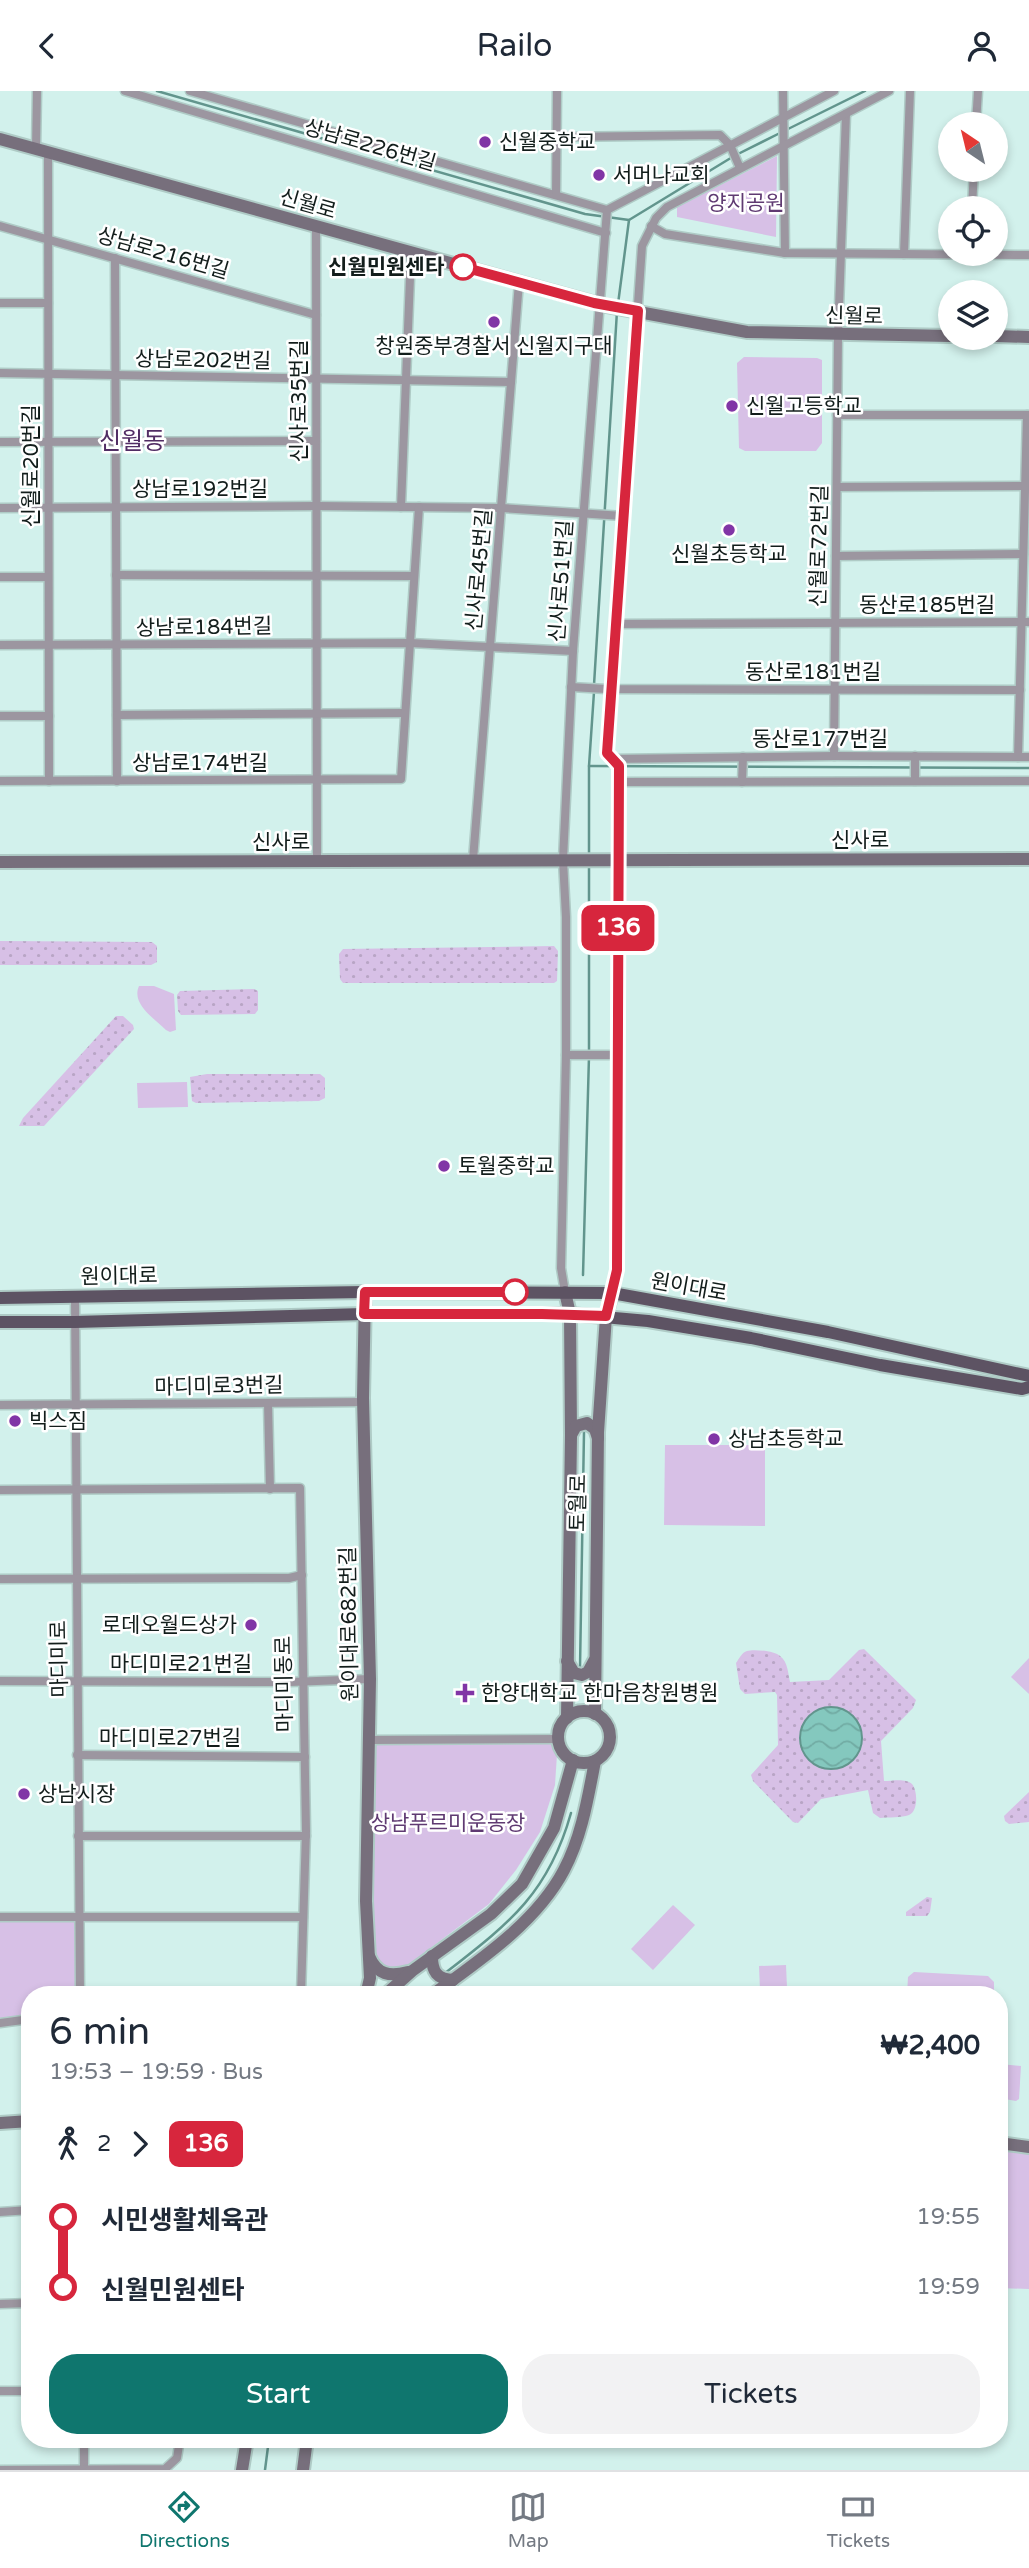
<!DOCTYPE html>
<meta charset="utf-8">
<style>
body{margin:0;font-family:"Varela Round","Noto Sans KR",sans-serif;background:#f2f2f3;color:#1f2937;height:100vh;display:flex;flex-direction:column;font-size:26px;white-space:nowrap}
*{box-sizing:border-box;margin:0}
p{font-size:23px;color:#747a83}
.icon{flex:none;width:38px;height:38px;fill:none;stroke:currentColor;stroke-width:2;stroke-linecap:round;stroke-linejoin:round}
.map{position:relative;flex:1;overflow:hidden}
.drawer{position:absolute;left:21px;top:1895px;width:987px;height:462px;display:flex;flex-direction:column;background:#fff;border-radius:28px;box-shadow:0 4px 10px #0003}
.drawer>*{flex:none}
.badge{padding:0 14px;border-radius:10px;font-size:24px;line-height:46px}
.needle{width:46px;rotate:325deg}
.tools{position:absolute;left:938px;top:21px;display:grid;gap:14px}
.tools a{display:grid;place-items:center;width:70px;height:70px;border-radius:50%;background:#fff;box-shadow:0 4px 10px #0003;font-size:35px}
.map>.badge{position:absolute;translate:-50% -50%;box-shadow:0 0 0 4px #fff}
.legs{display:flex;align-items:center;gap:10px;height:77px;padding:0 28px;font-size:23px}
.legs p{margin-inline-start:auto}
.head{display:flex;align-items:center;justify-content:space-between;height:119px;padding:0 28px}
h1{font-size:38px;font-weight:600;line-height:52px}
.button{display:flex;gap:14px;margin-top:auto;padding:14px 28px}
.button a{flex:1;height:80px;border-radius:28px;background:#0f766e;color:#fff;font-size:28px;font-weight:600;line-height:80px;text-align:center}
.button a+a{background:#f2f2f3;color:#1f2937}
ul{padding:0 28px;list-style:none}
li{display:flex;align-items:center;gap:24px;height:70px;font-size:26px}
li i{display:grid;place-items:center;width:10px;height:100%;margin:0 9px;background:currentColor}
li i::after{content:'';width:18px;height:18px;margin:-9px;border:5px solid;border-radius:50%;background:#fff}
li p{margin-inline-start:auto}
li:first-child i{background:linear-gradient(#0000 50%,currentColor 0)}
li:last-child i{background:linear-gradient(currentColor 50%,#0000 0)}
header{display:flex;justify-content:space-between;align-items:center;height:91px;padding:0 28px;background:#fff;font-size:32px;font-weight:600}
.tabs{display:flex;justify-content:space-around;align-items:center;height:98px;border-top:2px solid #e0e1e3;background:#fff;font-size:19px;color:#747a83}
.tabs a{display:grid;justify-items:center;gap:4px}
.tabs .active{color:#0f766e}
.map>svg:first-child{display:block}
.grass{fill:url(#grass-dots)}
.park{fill:#d7c0e6}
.water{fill:url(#water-waves);stroke:#62958d;stroke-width:2}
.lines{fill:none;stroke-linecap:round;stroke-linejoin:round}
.stream{stroke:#62958d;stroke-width:2.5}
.street-casing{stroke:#afcbc6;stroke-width:11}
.secondary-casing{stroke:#afcbc6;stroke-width:16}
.primary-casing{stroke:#afcbc6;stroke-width:16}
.street{stroke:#9c96a0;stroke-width:8}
.secondary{stroke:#776f7c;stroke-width:12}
.primary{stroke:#5d5363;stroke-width:12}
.line-1-casing{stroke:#fff;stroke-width:16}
.line-1{stroke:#d7263d;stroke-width:10}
.poi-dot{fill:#8135a6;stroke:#fff;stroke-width:2.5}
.stop-1-dot{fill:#fff;stroke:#d7263d;stroke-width:3.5}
.labels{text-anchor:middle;stroke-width:5;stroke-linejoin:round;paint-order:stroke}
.poi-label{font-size:21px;fill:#121d1b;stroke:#fff;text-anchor:start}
.street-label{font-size:21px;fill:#121d1b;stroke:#fff}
.park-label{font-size:21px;fill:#5f3a72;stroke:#fff}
.stop-label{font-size:21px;font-weight:bold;fill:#121d1b;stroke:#fff;text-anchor:end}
.quarter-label{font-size:24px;fill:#512d64;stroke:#fff}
</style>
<header><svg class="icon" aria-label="back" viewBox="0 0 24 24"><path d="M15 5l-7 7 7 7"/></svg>Railo<svg class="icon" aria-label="person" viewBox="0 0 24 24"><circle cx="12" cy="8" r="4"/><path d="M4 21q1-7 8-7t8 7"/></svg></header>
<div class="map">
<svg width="1029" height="2379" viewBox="0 0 1029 2379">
<defs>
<pattern id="grass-dots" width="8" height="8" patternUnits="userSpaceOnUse" patternTransform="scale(1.75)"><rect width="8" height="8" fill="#d7c0e6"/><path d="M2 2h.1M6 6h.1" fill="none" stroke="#b8a5c5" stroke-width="1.8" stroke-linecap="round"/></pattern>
<pattern id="water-waves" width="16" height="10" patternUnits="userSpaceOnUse" patternTransform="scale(1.75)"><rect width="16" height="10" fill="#84c8be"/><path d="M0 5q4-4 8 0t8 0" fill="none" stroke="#71aba3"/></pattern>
</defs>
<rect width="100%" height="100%" fill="#d2f1ec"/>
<g class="grass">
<path d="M 0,850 L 152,851 L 157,855 L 157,871 L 151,874 L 0,874 Z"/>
<path d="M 554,855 L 558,860 L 557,890 L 554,892 L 343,892 L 340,888 L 339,863 L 343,858 Z"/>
<path d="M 254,898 L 258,900 L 258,919 L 255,923 L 181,924 L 178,920 L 177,904 L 180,900 Z"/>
<path d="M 116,925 L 123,925 L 133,934 L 134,938 L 44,1035 L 19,1035 L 23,1027 Z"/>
<path d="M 207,983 L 320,983 L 325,987 L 325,1007 L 319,1010 L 196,1012 L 192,1010 L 190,986 Z"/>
<path d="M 864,1558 L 916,1609 L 913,1617 L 881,1650 L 884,1690 C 892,1690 906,1687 912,1693 C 918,1700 918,1721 909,1724 C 901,1727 889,1726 880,1727 L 873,1722 L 868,1699 L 821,1708 L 798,1732 L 793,1731 L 753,1690 L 751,1684 L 778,1654 L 777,1604 L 775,1601 L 745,1603 L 740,1598 L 736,1572 C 739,1568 742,1561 747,1560 C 754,1558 775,1560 780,1565 C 788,1571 788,1582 790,1591 L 829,1589 L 859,1559 Z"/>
<path d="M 1029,1701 L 1029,1731 L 1009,1733 L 1005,1730 L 1004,1725 Z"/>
<path d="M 927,1806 L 932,1807 L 930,1821 L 927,1825 L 906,1825 L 906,1821 Z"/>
</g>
<g class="park">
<path d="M 777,65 L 776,146 L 677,126 L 677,116 Z"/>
<path d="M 744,266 L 817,267 L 822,269 L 822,352 L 816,360 L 745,360 L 739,357 L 737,272 Z"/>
<path d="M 139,895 L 154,895 L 174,903 L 176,939 L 170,941 L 166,939 C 154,927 131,913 139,895 Z"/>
<path d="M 187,991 L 188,1016 L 138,1017 L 137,992 Z"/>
<path d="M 665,1354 L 765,1354 L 765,1435 L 664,1434 Z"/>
<path d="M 1029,1567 L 1029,1603 L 1011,1586 Z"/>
<path d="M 558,1648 L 555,1694 L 540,1741 L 516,1779 L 489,1813 L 404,1877 L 390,1880 L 371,1865 L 369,1649 Z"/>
<path d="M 673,1814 L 695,1834 L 653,1879 L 631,1858 Z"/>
<path d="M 0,1826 L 79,1827 L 80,1904 L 30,1904 L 30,1929 L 0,1932 Z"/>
<path d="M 786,1874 L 787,1897 L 760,1899 L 759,1875 Z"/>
<path d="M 914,1881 L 988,1885 L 994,1891 L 994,1904 L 907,1904 L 908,1886 Z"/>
<path d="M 1000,1973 L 1021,1975 L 1019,2008 L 1016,2010 L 999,2007 Z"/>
<path d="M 999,2052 L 1029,2056 L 1029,2198 L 999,2197 Z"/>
</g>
<circle class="water" cx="831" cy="1647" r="31"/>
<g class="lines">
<g class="stream">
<path d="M 157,0 L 585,123 L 629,129"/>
<path d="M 786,39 L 865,0"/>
<path d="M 618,213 L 629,129 L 734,65 L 780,42"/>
<path d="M 594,594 L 617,220"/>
<path d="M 589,675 L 1029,677"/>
<path d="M 589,766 L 589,675 L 594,601"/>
<path d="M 583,1184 L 589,965 L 589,772"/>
<path d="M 580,1577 L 584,1341"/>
<path d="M 444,1883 C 508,1833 548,1804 571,1722"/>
<path d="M 265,2379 L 269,2348"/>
</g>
<g class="street-casing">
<g id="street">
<path d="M 125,0 L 606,142"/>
<path d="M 190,0 L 607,119"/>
<path d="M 783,0 L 785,162"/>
<path d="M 976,33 L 978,0"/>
<path d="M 556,46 L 720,44 L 730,54 L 740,77"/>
<path d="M 36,58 L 37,0"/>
<path d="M 48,61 L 49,690"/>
<path d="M 556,104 L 557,0"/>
<path d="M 972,117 L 974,79"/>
<path d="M 0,135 L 316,224"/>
<path d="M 316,135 L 317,770"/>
<path d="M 651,135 L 665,143 L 785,162 L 1029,164"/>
<path d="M 904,163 L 910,0"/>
<path d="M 115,167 L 117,690"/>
<path d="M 0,212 L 48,212"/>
<path d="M 0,282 L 511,291"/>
<path d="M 837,324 L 1029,324"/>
<path d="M 0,351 L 316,350"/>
<path d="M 837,396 L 1025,395"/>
<path d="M 401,416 L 411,161"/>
<path d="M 0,417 L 317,415 L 502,417 L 623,425"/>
<path d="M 836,465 L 1023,463"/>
<path d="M 116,484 L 414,485"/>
<path d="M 0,486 L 48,486"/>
<path d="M 615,533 L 1029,531"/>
<path d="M 0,554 L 410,552 L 573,560"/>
<path d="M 571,596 L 606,598 L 1020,599"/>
<path d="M 117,624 L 405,622"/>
<path d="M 0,625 L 49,625"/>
<path d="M 834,665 L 838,244 L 846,23"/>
<path d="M 915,665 L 915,690"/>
<path d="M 1018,666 L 1027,324"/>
<path d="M 612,668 L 834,665 L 1029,666"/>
<path d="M 0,690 L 401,688 L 419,416"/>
<path d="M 619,691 L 1029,690"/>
<path d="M 742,691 L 743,666"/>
<path d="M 473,769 L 519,191"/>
<path d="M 566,964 L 619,964"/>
<path d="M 565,1201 L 561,1177 L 566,964 L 566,826 L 563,769 L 573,560 L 607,119 L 834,0"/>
<path d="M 612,1202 L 617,1179 L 619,691 L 619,675 L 607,662 L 642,155 L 656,127 L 667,116 L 889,0"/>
<path d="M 75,1205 L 80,1904"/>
<path d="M 268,1312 L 270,1398"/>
<path d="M 0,1314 L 364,1311"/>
<path d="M 0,1399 L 300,1397 L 306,1740 L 301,1904"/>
<path d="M 0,1488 L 289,1487 L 302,1484"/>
<path d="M 0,1590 L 290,1591 L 370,1588"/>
<path d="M 369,1649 L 558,1648"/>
<path d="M 77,1664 L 305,1666"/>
<path d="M 78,1745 L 306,1745"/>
<path d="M 0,1826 L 303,1826"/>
<path d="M 0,1932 L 30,1928"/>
<path d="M 0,2121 L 30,2119"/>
<path d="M 0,2213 L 30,2212"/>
<path d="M 0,2300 L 30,2300"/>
<path d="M 84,2348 L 84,2379"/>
<path d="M 0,2379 L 165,2378 L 177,2367 L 180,2348"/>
</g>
</g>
<g class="secondary-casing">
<g id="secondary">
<path d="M 0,48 L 606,215 L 747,241 L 950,245"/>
<path d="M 996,245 L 1029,246"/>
<path d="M 0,771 L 1029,768"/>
<path d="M 365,1201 L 363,1307 L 370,1588 L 366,1810 L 370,1887 L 366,1904"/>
<path d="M 565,1201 L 570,1223 L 571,1344 L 567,1627"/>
<path d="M 571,1344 L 576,1335 L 587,1332 L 595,1338 L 598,1347"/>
<path d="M 567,1570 L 574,1582 L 582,1584 L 588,1581 L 594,1570"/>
<circle cx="584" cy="1646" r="26"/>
<path d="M 595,1623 L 598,1341 L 606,1225 L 612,1202"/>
<path d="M 369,1865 C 377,1884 390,1886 408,1881"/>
<path d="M 432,1865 C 432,1881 437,1888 453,1889"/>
<path d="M 385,1904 L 412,1880 L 491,1823 L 522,1793 L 554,1737 L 573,1669"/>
<path d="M 432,1904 C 479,1870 537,1831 564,1779 C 582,1745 588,1706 595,1670"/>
<path d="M 0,2032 L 30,2030"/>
<path d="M 999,2052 L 1029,2056"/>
<path d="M 242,2379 L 247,2348"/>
<path d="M 303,2379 L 307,2348"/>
</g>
</g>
<g class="primary-casing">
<g id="primary">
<path d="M 0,1207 L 365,1201 L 612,1202 L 828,1241 L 1029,1285"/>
<path d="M 0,1231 L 75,1231 L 364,1223 L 570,1223 L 648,1230 L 751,1247 L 880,1274 L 1022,1298 L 1029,1296"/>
</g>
</g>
<use href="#street" class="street"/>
<use href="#secondary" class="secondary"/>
<use href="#primary" class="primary"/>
</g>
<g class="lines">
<g class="line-1-casing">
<path id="line-1" d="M 463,176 L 594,212 L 638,220 L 607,662 L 619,675 L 617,1179 L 606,1225 L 542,1223 L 364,1223 L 365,1201 L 515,1201"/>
</g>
<use href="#line-1" class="line-1"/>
</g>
<g class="poi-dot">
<circle cx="485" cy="51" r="7"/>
<circle cx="599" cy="84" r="7"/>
<circle cx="494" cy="231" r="7"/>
<circle cx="732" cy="315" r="7"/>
<circle cx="729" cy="439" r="7"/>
<circle cx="444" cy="1075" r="7"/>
<circle cx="15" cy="1330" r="7"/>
<circle cx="714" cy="1348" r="7"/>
<circle cx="251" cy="1534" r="7"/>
<path d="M461.5 1591.5h7v7h7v7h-7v7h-7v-7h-7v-7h7z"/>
<circle cx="24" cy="1703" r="7"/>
</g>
<g class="stop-1-dot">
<circle cx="463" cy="176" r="12"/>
<circle cx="515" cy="1201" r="12"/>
</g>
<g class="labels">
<g class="poi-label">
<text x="499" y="58">신월중학교</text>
<text x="613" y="91">서머나교회</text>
<text x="494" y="262" text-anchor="middle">창원중부경찰서 신월지구대</text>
<text x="746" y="322">신월고등학교</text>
<text x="729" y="470" text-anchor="middle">신월초등학교</text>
<text x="458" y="1082">토월중학교</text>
<text x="29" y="1337">빅스짐</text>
<text x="728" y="1355">상남초등학교</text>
<text x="237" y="1541" text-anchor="end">로데오월드상가</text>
<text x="481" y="1609">한양대학교 한마음창원병원</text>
<text x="38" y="1710">상남시장</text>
</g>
<g class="street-label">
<text transform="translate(370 54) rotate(16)" y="7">상남로226번길</text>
<text transform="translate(308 113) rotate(16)" y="7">신월로</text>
<text transform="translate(163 162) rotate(16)" y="7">상남로216번길</text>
<text transform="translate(854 225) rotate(1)" y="7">신월로</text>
<text transform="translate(203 269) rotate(1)" y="7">상남로202번길</text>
<text transform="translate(299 310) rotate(-90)" y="7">신사로35번길</text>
<text transform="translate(31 375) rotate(-90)" y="7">신월로20번길</text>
<text x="200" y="405">상남로192번길</text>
<text transform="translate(819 455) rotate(-89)" y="7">신월로72번길</text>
<text transform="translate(479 479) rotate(-85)" y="7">신사로45번길</text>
<text transform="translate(561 490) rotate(-86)" y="7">신사로51번길</text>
<text x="927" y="521">동산로185번길</text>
<text transform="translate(204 536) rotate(-1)" y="7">상남로184번길</text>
<text x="813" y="588">동산로181번길</text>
<text x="820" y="655">동산로177번길</text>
<text x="200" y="679">상남로174번길</text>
<text x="860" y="756">신사로</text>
<text x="281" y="758">신사로</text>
<text transform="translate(119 1185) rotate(-1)" y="7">원이대로</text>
<text transform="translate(689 1196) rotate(10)" y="7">원이대로</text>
<text transform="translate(219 1295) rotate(-1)" y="7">마디미로3번길</text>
<text transform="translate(578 1412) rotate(-89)" y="7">토월로</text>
<text transform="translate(349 1533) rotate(-91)" y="7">원이대로682번길</text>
<text transform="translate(59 1568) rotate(-91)" y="7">마디미로</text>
<text x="181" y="1580">마디미로21번길</text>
<text transform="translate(284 1593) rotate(-91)" y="7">마디미동로</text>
<text x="170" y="1654">마디미로27번길</text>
</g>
<g class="park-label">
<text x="746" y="119">양지공원</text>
<text x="448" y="1739">상남푸르미운동장</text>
</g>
<g class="stop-label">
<text x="444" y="183">신월민원센타</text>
</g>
<g class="quarter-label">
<text x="132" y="358">신월동</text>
</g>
</g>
</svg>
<div class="tools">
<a><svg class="needle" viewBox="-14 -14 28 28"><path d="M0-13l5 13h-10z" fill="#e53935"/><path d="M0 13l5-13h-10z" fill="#747a83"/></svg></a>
<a><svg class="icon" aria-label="locate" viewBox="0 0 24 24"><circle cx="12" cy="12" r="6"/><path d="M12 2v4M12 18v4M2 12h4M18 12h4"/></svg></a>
<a><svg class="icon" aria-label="layers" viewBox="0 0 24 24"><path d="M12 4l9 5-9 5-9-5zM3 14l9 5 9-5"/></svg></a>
</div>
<b class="badge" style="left:618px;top:837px;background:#d7263d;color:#fff">136</b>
<section class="drawer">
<div class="head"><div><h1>6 min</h1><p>19:53 – 19:59 · Bus</p></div><b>₩2,400</b></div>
<div class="legs"><svg class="icon" aria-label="walk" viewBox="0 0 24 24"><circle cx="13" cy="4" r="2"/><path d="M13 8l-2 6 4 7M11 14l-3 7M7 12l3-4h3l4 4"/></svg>2<svg class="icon" aria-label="forward" viewBox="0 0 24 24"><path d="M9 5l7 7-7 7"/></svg><b class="badge" style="background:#d7263d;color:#fff">136</b></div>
<ul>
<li><i style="color:#d7263d"></i><b>시민생활체육관</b><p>19:55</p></li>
<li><i style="color:#d7263d"></i><b>신월민원센타</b><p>19:59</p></li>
</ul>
<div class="button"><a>Start</a><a>Tickets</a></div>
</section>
</div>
<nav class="tabs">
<a class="active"><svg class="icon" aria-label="directions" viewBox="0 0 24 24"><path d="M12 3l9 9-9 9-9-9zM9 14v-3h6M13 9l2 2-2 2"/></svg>Directions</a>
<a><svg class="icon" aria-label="map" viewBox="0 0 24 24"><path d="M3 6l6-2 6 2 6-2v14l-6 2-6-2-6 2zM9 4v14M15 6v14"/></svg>Map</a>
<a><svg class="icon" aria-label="tickets" viewBox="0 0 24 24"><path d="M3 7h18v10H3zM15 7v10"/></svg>Tickets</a>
</nav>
